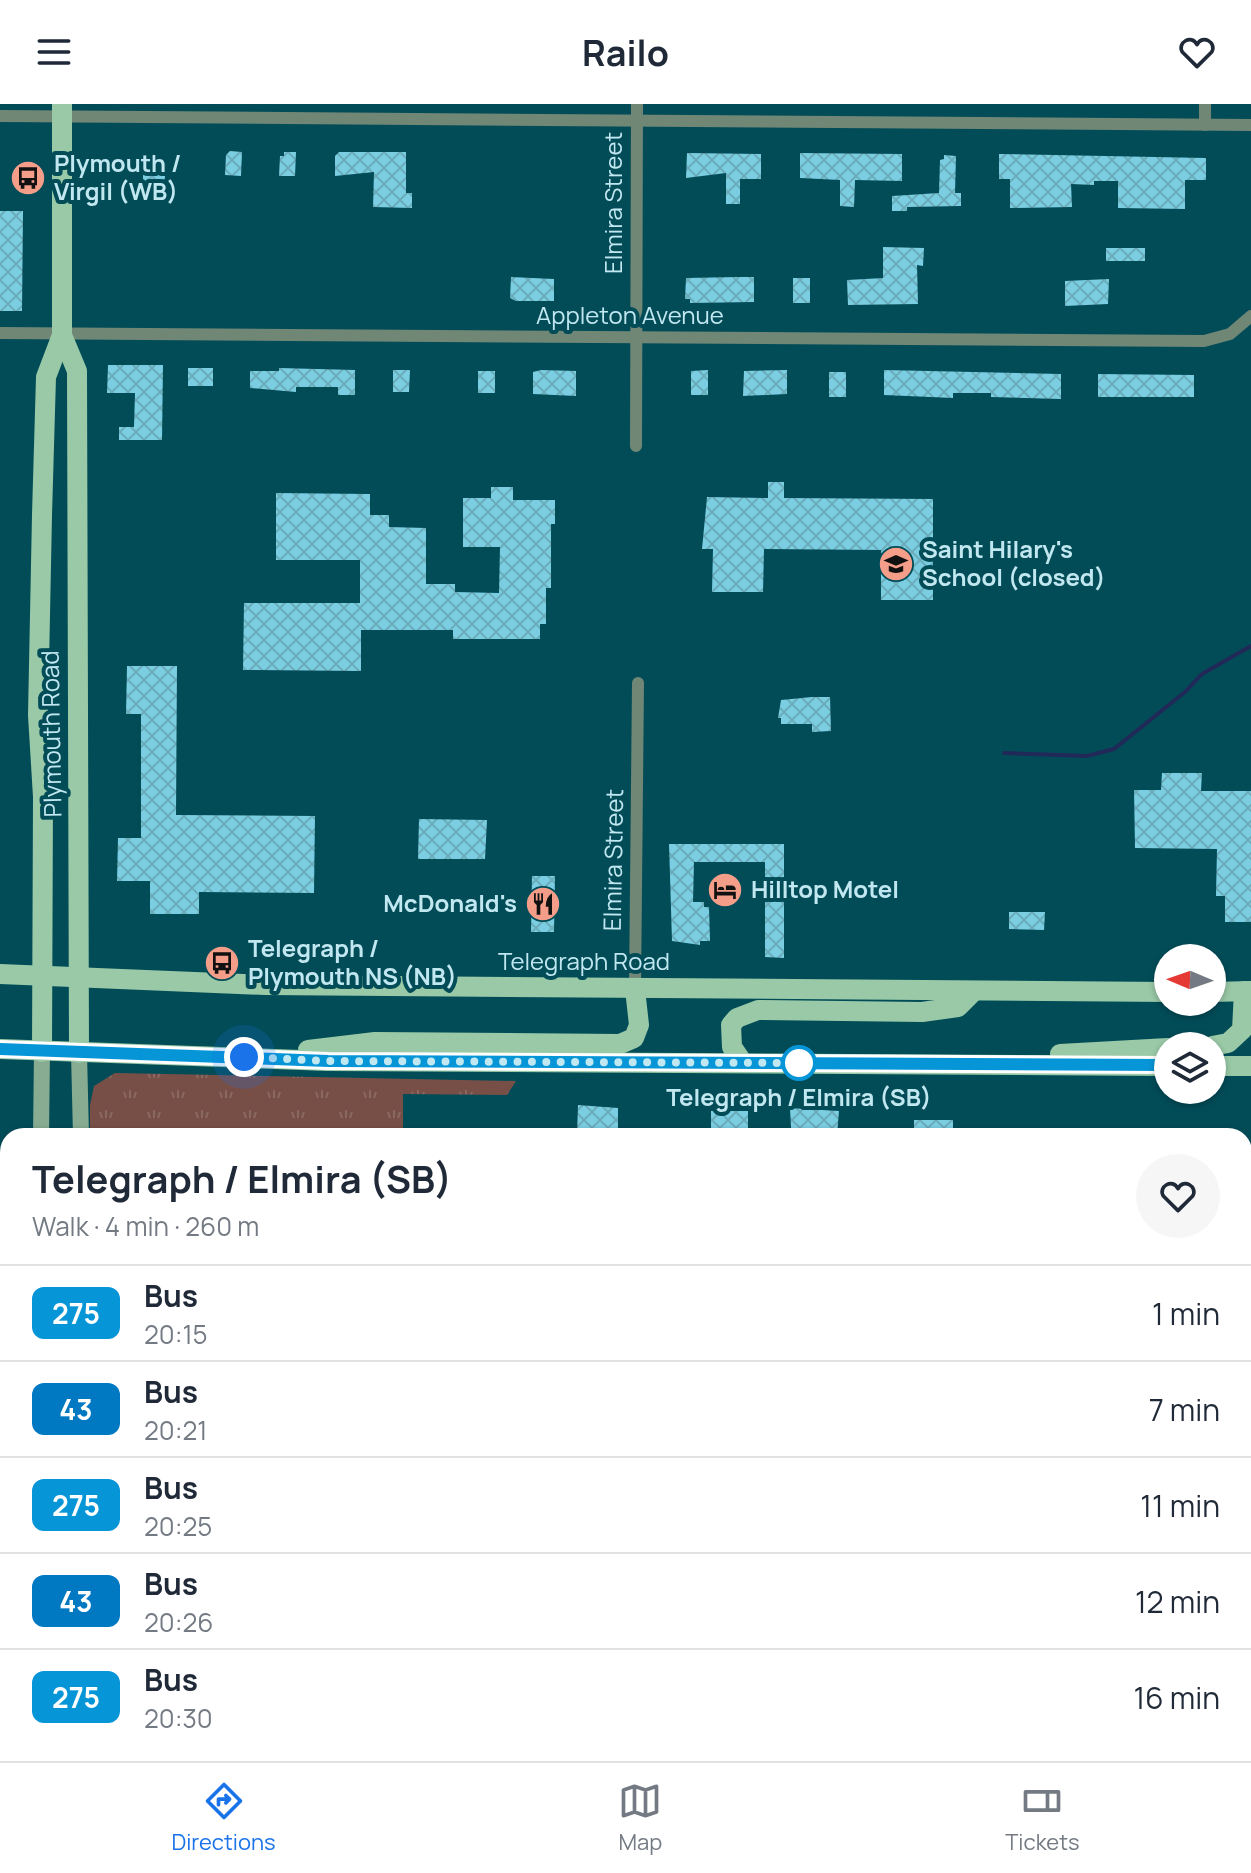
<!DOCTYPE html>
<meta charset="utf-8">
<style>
body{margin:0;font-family:Manrope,sans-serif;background:#f6f6f7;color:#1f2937;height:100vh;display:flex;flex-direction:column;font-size:30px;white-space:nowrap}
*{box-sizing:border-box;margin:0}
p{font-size:26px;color:#747a83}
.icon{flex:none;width:44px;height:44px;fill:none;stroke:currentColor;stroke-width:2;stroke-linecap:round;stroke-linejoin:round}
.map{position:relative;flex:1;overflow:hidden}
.details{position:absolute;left:0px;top:1024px;width:1252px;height:634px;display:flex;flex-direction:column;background:#fff;border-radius:24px 24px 0 0;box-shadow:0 2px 6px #0004}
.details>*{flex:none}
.badge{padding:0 16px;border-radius:12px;font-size:28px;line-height:52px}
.needle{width:52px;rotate:272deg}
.controls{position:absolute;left:1154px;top:840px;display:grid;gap:16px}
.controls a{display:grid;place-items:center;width:72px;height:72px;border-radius:50%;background:#fff;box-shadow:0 2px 6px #0004;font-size:40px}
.you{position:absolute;width:40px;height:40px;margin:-20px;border:6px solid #fff;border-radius:50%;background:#1a73e8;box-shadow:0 0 0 12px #1a73e833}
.map>.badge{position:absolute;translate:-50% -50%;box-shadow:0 0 0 4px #fff}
.round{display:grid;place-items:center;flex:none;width:84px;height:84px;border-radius:42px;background:#f6f6f7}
.head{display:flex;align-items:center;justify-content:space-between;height:136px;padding:0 32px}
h1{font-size:38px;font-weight:700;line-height:60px}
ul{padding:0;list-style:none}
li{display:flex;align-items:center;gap:24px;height:96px;padding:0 32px;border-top:2px solid #e0e1e3}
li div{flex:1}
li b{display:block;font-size:30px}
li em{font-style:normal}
li .badge{min-width:88px;font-weight:700;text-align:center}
header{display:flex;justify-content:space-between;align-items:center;height:104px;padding:0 32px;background:#fff;font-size:36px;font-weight:700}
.dock{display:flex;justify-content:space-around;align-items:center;height:112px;border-top:2px solid #e0e1e3;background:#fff;font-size:22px;color:#747a83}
.dock a{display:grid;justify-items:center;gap:4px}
.dock .selected{color:#1a73e8}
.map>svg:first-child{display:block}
.grass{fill:url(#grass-tufts)}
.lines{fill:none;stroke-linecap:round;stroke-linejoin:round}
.stream{stroke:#212958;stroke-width:4}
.building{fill:url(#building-cross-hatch)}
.street{stroke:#708776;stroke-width:12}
.secondary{stroke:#87ac91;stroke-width:16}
.primary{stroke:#99c9a7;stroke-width:20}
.line-casing{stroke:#fff;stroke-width:18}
.line{stroke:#0696d7;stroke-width:12}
.walk{stroke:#c1e7f0;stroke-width:8;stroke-dasharray:0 14.4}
.stop-dot{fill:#fff;stroke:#0696d7;stroke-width:4}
.labels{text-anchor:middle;stroke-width:8;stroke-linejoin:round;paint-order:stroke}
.poi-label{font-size:24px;font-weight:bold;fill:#c1e7f0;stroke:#024c58;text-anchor:start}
.street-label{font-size:24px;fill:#c1e7f0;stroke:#024c58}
.stop-label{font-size:24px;font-weight:bold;fill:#c1e7f0;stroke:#024c58}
</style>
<header><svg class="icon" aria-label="menu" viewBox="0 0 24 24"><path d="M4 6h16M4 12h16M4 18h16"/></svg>Railo<svg class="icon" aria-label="heart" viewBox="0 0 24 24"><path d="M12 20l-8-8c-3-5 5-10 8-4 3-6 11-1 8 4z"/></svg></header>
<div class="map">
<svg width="1251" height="1657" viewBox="0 0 1251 1657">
<defs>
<pattern id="grass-tufts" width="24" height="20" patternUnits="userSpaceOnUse" patternTransform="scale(2)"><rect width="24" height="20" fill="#774f46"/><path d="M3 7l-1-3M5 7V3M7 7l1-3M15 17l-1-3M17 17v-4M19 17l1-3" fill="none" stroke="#896861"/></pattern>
<pattern id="building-cross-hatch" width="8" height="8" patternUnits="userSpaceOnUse" patternTransform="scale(2)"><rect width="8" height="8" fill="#7bcee1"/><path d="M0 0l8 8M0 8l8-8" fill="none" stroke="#6bacbb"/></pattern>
</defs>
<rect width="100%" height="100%" fill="#024c58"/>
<path class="grass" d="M 115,969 L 516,977 L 507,991 L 403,990 L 403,1032 L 90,1032 L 90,1001 L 94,982 Z"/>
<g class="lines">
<path class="stream" d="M 1004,649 L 1087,652 L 1114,645 L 1185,588 L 1202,570 L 1251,542"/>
</g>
<g class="building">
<path d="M 230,47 L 242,48 L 241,72 L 225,71 L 226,51 Z"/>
<path d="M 284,48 L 296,48 L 295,72 L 279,72 L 280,52 L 284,52 Z"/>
<path d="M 339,48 L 406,48 L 406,89 L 412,89 L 412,104 L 373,103 L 374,68 L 335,72 L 335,52 Z"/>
<path d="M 687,49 L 761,50 L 761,75 L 740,75 L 740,100 L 726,100 L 726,69 L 686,74 Z"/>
<path d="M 800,49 L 902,50 L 902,77 L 855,76 L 854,103 L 840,102 L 840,76 L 800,74 Z"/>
<path d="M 999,50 L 1206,54 L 1206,76 L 1185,76 L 1185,105 L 1118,104 L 1118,77 L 1094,77 L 1094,81 L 1071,80 L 1072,103 L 1010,104 L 1010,75 L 999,75 Z"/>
<path d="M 944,51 L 956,52 L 955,89 L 961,89 L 961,102 L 907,103 L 907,107 L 892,107 L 892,92 L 939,89 L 940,56 L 944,55 Z"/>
<rect x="143" y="61" width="22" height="34"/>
<path d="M 0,107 L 23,107 L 22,207 L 0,207 Z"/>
<path d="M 883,143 L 924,144 L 923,162 L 917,161 L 918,200 L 848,201 L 847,176 L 883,174 Z"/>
<rect x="1106" y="144" width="39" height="13"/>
<path d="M 511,173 L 554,175 L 554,197 L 516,197 L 510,194 Z"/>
<path d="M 737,173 L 754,173 L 754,198 L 690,199 L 690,195 L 685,195 L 686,174 Z"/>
<rect x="793" y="174" width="17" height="25"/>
<path d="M 1109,175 L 1108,200 L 1065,202 L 1065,177 Z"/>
<path d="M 108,261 L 163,261 L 162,336 L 119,336 L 119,323 L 134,323 L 135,289 L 107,289 Z"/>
<rect x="188" y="264" width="25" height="18"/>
<path d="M 279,264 L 355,266 L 355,291 L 338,291 L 338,283 L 296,283 L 296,288 L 250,284 L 250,267 L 279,267 Z"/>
<path d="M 393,266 L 410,266 L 409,288 L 393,288 Z"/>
<path d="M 541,266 L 576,267 L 576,292 L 533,290 L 533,268 Z"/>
<path d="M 708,266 L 708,291 L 691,291 L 691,267 Z"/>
<path d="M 787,266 L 787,290 L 743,292 L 744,267 Z"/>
<path d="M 884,266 L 1061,270 L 1061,295 L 991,293 L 991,289 L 953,289 L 953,294 L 884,291 Z"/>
<rect x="478" y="267" width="17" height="22"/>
<rect x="829" y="268" width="17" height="25"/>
<path d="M 1098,270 L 1194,271 L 1194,293 L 1098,293 Z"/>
<path d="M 768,378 L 784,378 L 784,394 L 933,395 L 933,496 L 881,496 L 881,446 L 764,445 L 763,488 L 712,488 L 713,445 L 702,445 L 707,393 L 768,394 Z"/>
<path d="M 491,383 L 513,383 L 513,396 L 555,396 L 555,420 L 551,420 L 551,484 L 546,484 L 546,520 L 540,520 L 540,535 L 453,535 L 453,526 L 361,526 L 361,567 L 243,566 L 244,499 L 360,499 L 360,456 L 276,456 L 276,389 L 370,390 L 370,411 L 389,411 L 389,423 L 426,424 L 426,480 L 455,480 L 455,488 L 499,489 L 500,443 L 463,443 L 463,394 L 491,394 Z"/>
<path d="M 127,562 L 177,562 L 176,711 L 315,712 L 314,789 L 199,788 L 199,810 L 150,810 L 150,777 L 117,777 L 118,734 L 141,734 L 141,610 L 126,610 Z"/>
<path d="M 812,593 L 830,593 L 831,627 L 812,628 L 812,620 L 781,620 L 781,614 L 778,614 L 781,596 Z"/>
<path d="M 1162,669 L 1202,669 L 1201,687 L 1251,687 L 1251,818 L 1225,818 L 1225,792 L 1216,792 L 1217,745 L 1135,744 L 1134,686 L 1161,686 Z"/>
<path d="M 419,715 L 487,716 L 485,755 L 418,755 Z"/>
<path d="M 669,740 L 784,740 L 784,854 L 765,853 L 765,758 L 694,758 L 693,798 L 704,798 L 704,803 L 709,803 L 710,837 L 700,837 L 700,841 L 672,837 Z"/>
<path d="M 532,772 L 555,772 L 554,828 L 531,828 Z"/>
<path d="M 1009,808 L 1045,808 L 1044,826 L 1009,825 Z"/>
<path d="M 578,1001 L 618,1004 L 618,1032 L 577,1032 Z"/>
<path d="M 790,1004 L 839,1007 L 837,1032 L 795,1032 L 795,1024 L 791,1024 Z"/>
<rect x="711" y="1007" width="37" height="25"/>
<rect x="914" y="1016" width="39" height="16"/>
</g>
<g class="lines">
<g class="street">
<path d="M 1205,0 L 1205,21"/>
<path d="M 0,12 L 1251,21"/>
<path d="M 0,229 L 1204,237 L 1230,230 L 1251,212"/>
<path d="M 636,342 L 637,0"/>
<path d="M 635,885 L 638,579"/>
<path d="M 0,1094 L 8,1094"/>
<path d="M 1244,1103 L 1251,1103"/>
<path d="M 0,1307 L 8,1307"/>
<path d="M 1244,1318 L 1251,1318"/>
<path d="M 1244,1534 L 1251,1534"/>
<path d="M 638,1657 L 638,1650"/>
<path d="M 877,1657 L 877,1650"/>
</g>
<g class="secondary">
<path d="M 79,949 L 81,1032"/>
<path d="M 41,1032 L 42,948"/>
<path d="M 65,1650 L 65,1657"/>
</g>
<g class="primary">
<path d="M 62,231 L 77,267 L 79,949"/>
<path d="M 0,870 L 265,881 L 1168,888"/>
<path d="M 1212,888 L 1251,887"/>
<path d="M 1212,942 L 1228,939 L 1242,926 L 1244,887"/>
<path d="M 0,945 L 328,957 L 1168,962"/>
<path d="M 308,946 L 375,938 L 620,940 L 634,934 L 639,921 L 635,885"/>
<path d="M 42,948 L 43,693 L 38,611 L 42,411 L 46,273 L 62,231 L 62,0"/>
<path d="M 1060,950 L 1168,944"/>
<path d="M 743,959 L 732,943 L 731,921 L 737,914 L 758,906 L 922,908 L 958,903 L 972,889"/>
<path d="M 1212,962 L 1251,962"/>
</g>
</g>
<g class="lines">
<g class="line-casing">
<path id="line" d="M 0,945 L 328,957 L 1168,961"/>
</g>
<use href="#line" class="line"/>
<path class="walk" d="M 244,953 L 328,957 L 799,959"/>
</g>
<defs>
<g id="bus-disc" transform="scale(1.8)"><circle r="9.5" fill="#f49e8a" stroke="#024c58"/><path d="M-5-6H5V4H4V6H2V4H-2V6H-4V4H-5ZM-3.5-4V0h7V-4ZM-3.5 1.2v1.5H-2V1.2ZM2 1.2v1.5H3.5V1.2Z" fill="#111"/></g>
<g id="school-disc" transform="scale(1.8)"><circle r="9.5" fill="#f49e8a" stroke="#024c58"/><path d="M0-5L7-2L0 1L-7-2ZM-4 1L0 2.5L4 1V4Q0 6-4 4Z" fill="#111"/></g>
<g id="hotel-disc" transform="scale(1.8)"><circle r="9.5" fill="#f49e8a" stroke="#024c58"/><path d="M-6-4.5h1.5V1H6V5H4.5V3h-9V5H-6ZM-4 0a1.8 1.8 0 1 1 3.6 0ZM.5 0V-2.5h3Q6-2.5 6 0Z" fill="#111"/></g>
<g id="restaurant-disc" transform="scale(1.8)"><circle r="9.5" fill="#f49e8a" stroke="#024c58"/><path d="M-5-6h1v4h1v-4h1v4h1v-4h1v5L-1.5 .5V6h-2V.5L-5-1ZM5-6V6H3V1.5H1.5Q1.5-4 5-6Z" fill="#111"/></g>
</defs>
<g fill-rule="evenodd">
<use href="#bus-disc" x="28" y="74"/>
<use href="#school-disc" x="896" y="460"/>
<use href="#hotel-disc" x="725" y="786"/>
<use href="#restaurant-disc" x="543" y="800"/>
<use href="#bus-disc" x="222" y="859"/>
</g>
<circle class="stop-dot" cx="799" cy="959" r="16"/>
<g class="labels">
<g class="poi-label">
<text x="54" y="68">Plymouth /<tspan x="54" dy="28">Virgil (WB)</tspan></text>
<text x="922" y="454">Saint Hilary's<tspan x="922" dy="28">School (closed)</tspan></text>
<text x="751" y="794">Hilltop Motel</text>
<text x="517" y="808" text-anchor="end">McDonald's</text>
<text x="248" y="853">Telegraph /<tspan x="248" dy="28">Plymouth NS (NB)</tspan></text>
</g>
<g class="street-label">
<text transform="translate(614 99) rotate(-90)" y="8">Elmira Street</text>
<text x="630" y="220">Appleton Avenue</text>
<text transform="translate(52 630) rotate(-91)" y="8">Plymouth Road</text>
<text transform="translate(614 756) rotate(-89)" y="8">Elmira Street</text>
<text x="584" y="866">Telegraph Road</text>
</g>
<g class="stop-label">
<text x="799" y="1002">Telegraph / Elmira (SB)</text>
</g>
</g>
</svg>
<div class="controls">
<a><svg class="needle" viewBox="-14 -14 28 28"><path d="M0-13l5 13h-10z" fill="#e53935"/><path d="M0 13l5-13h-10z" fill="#747a83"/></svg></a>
<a><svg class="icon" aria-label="layers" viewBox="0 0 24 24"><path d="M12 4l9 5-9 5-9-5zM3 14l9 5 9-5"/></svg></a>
</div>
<div class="you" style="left:244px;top:953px"></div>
<section class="details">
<div class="head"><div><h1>Telegraph / Elmira (SB)</h1><p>Walk · 4 min · 260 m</p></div><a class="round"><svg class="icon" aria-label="heart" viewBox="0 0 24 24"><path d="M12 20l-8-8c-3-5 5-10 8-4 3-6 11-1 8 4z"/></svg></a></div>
<ul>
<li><span class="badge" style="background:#0696d7;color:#fff">275</span><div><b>Bus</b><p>20:15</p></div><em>1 min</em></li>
<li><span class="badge" style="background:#0079c2;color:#fff">43</span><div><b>Bus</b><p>20:21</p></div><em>7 min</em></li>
<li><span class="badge" style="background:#0696d7;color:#fff">275</span><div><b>Bus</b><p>20:25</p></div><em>11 min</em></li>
<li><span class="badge" style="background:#0079c2;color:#fff">43</span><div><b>Bus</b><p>20:26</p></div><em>12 min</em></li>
<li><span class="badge" style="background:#0696d7;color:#fff">275</span><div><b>Bus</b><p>20:30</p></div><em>16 min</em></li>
</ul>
</section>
</div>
<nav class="dock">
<a class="selected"><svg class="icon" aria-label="directions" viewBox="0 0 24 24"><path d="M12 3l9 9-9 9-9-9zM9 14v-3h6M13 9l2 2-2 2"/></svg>Directions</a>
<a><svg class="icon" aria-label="map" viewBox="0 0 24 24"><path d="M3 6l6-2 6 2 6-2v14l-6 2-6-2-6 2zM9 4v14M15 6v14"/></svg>Map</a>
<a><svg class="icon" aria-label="tickets" viewBox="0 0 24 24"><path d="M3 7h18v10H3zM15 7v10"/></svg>Tickets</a>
</nav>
